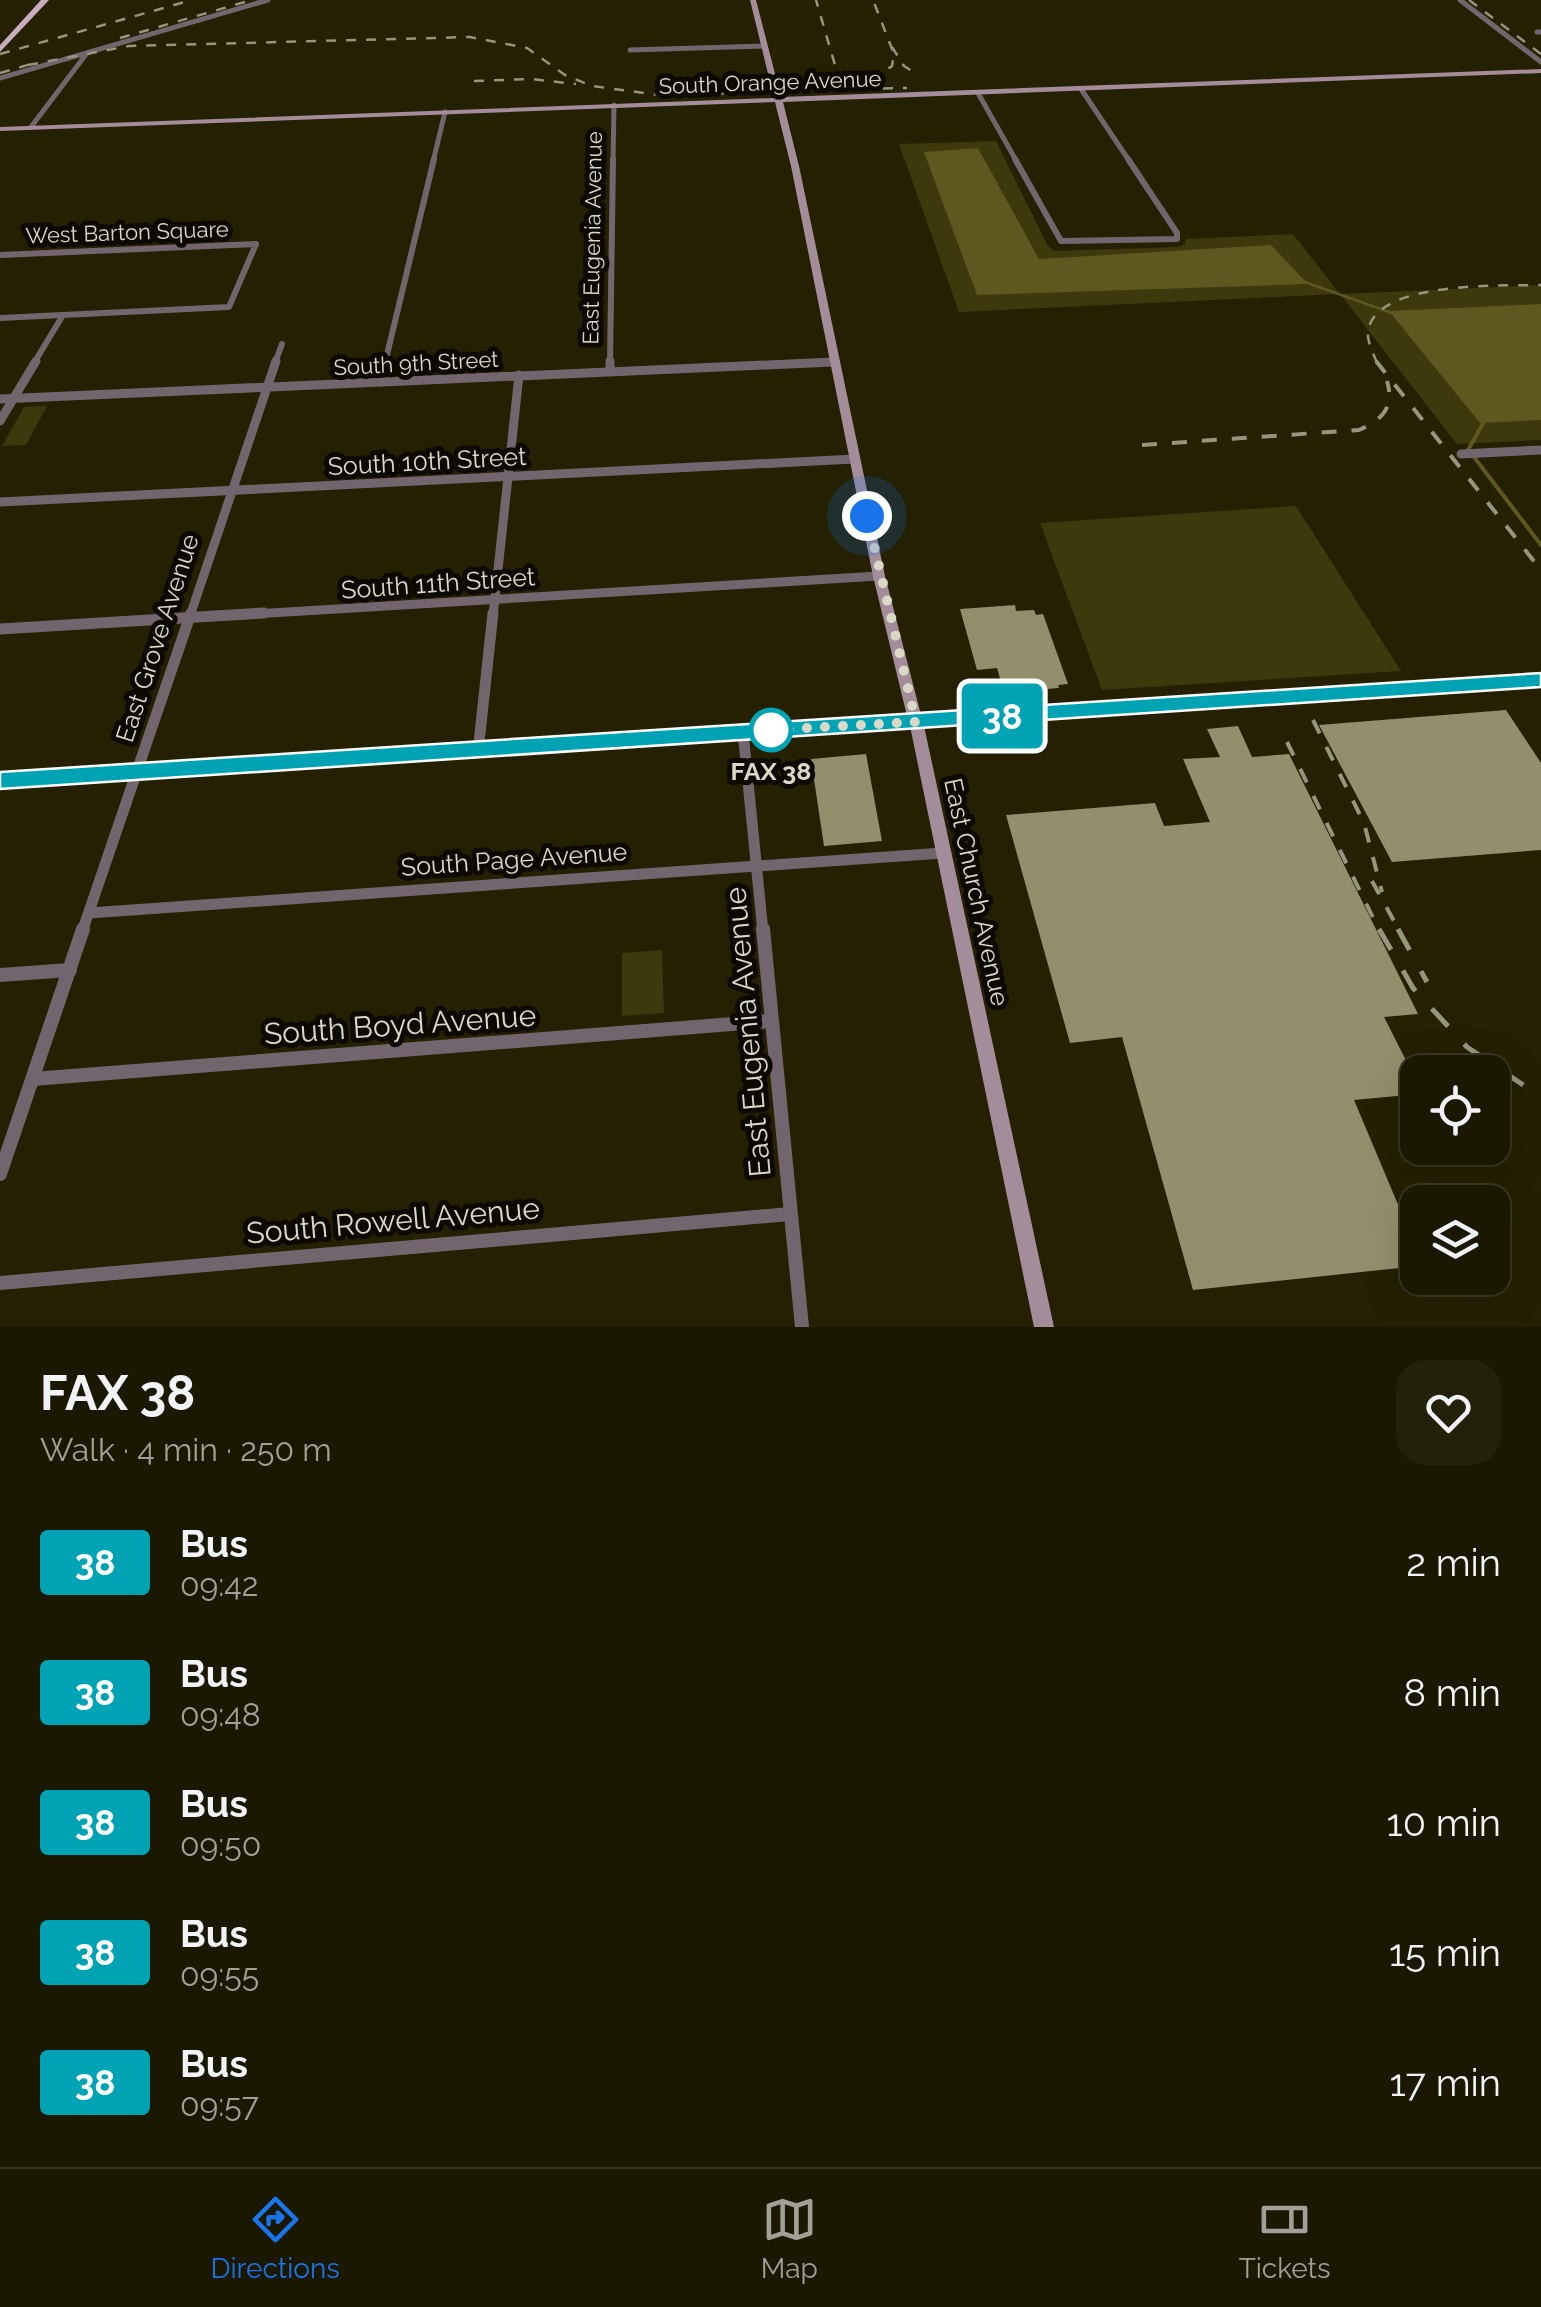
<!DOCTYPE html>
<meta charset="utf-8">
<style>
body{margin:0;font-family:Raleway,sans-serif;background:#24210b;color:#f1f3f6;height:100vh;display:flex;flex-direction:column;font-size:38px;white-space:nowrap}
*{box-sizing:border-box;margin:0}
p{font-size:32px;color:#a0a099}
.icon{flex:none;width:55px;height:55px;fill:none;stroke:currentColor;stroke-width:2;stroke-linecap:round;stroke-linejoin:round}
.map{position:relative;height:1327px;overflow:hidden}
.side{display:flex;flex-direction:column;background:#1b1801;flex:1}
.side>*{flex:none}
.badge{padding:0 20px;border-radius:8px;font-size:35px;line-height:65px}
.controls{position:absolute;left:1400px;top:1055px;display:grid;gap:20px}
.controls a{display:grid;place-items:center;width:110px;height:110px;border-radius:20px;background:#1b1801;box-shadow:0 10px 40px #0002,0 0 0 2px #393723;font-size:50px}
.you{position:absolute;width:50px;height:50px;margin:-25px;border:8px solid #fff;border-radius:50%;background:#1a73e8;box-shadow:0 0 0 15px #1a73e833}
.map>.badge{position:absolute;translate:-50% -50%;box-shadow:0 0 0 5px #fff}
.round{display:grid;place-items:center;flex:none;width:105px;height:105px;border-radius:30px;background:#24210b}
.headline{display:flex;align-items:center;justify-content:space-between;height:170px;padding:0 40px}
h1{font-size:48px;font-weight:700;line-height:75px}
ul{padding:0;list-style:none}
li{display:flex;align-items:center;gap:30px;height:130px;padding:0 40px}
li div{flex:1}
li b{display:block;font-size:38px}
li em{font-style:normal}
li .badge{min-width:110px;font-weight:700;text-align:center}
.tab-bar{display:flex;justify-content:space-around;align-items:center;height:140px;border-top:2px solid #393723;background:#1b1801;font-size:28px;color:#a0a099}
.tab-bar a{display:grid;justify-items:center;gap:5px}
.tab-bar .current{color:#1a73e8}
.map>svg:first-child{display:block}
.green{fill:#3e380d}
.water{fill:#5e571f}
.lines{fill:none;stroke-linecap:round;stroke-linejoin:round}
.stream-far1{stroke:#5e571f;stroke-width:2.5}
.stream{stroke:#5e571f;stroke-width:4}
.building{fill:#938f6d}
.street-far4{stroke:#73656e;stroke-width:5}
.street-far3{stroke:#73656e;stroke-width:6}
.street-far2{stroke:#73656e;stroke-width:9}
.street-far1{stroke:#73656e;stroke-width:11}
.street{stroke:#73656e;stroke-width:14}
.secondary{fill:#a38d9b;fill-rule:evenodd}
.primary{fill:#c9acbf;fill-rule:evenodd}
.rail-far2{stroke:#98957f;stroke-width:2.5;stroke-dasharray:10 10;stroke-linecap:butt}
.rail-far1{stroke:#98957f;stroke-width:4;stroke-dasharray:15 15;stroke-linecap:butt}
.rail{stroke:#98957f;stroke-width:5;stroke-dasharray:24 24;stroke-linecap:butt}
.line{fill:#00a3b4;stroke:#fff;stroke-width:2.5}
.walk{stroke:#dad8c6;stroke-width:10;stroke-dasharray:0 18}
.stop-dot{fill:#fff;stroke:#00a3b4;stroke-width:5}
.labels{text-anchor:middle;stroke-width:10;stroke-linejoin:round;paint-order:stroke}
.far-street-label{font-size:22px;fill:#dad8c6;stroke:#0b0901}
.street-label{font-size:25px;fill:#dad8c6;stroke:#0b0901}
.stop-label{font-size:25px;font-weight:bold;fill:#dad8c6;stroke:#0b0901}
.near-street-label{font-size:30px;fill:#dad8c6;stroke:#0b0901}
</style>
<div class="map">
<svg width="1541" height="1327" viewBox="0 0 1541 1327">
<rect width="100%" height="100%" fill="#242001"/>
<g class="green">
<path d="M 996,141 L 1048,246 L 1055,251 L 1177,247 L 1185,244 L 1186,239 L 1293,234 L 1340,294 L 1541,285 L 1541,440 L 1457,444 L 1340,294 L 959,312 L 899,144 Z"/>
<path d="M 47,406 L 26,445 L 2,446 L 24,407 Z"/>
<path d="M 1296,506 L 1401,671 L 1102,690 L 1040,523 Z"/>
<path d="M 662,950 L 664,1013 L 622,1016 L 622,953 Z"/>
</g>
<g class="water">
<path d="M 978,148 L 1039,259 L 1271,245 L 1308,284 L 977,295 L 924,152 Z"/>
<path d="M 1541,304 L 1541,420 L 1480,423 L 1389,311 Z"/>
</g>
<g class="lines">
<path class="stream-far1" d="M 1302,281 L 1392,313"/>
<g class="stream">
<path d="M 1468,450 L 1485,420"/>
<path d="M 1474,457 L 1541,545"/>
</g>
</g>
<g class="building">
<path d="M 1015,605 L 1016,611 L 1034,610 L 1036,615 L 1043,614 L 1068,684 L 1058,685 L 1059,688 L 1004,692 L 997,668 L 977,670 L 960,609 Z"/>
<path d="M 1506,710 L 1541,763 L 1541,850 L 1392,862 L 1319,725 Z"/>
<path d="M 1238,726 L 1252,757 L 1289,754 L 1418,1014 L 1384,1017 L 1418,1084 L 1418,1094 L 1354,1100 L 1418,1252 L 1418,1266 L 1193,1290 L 1122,1037 L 1070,1043 L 1006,815 L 1155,803 L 1164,826 L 1210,822 L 1183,759 L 1220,757 L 1207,729 Z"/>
<path d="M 866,754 L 882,841 L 824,846 L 811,759 Z"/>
</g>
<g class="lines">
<g class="street-far4">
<path d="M 1460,0 L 1541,62"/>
<path d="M 1537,32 L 1541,32"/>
<path d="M 630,50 L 764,46"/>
<path d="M 0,78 L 268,0"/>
<path d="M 1081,89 L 1130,162"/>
<path d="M 978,93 L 1017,162"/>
<path d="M 31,127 L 87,53"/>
<path d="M 433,162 L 445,112"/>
<path d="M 613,162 L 614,105"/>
</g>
<g class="street-far3">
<path d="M 1015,159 L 1061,241 L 1177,239 L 1177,233 L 1128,159"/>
<path d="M 0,255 L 256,244 L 229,307 L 0,318"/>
<path d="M 34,363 L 63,315"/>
<path d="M 275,363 L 282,344"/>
<path d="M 385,363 L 434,159"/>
<path d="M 610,363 L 613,159"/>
<path d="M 805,363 L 833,362"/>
</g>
<g class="street-far2">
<path d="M 610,371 L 610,361"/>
<path d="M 381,382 L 386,361"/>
<path d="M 0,399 L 833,362"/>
<path d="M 0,421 L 36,361"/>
<path d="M 1461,454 L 1541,450"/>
<path d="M 0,502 L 855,459"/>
<path d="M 190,616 L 276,361"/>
<path d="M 222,616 L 879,576"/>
<path d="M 493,616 L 519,375"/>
</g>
<g class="street-far1">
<path d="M 0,629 L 264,613"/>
<path d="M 743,732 L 763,932"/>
<path d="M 478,752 L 493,613"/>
<path d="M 89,913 L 943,853"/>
<path d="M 82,932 L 191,613"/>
</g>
<g class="street">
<path d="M 763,929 L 802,1327"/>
<path d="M 0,975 L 70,970"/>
<path d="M 33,1079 L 771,1021"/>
<path d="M 0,1174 L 83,929"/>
<path d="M 0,1283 L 790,1214"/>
</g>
<path class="secondary" d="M 750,0 L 756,0 L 781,97 L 1541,69 L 1541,73 L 783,102 L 799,166 L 885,576 L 921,715 L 1541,675 L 1541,685 L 924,726 L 1054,1327 L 1034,1327 L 910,726 L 0,786 L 0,774 L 907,716 L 873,576 L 791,166 L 775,102 L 0,131 L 0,127 L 774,98 Z"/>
<path class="primary" d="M 41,0 L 49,0 L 0,52 L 0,45 Z"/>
<g class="rail-far2">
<path d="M 1469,0 L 1541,54"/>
<path d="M 120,38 L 252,0"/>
<path d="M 892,47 L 904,66 L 918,75"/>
<path d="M 0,54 L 192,0"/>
<path d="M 28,65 L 129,46 L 470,37 L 527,48 L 565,75 L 592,86 L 667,96 L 839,89 L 872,80 L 892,66 L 894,54 L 873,0"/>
<path d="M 0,73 L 38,62"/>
<path d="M 474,81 L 531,79 L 576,84"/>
<path d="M 805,88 L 826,78 L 835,65 L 816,0"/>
<path d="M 863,89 L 907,88"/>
<path d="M 1377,363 C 1374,355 1367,342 1368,333 C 1372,280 1503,286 1541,285"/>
</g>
<g class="rail-far1">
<path d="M 1376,361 L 1541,570"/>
<path d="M 1142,445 L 1359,430 C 1382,420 1395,407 1387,381"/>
<path d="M 1313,720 L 1364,823 L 1382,892"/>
<path d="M 1287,742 L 1380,932"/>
<path d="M 1372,881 L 1400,932"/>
</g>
<g class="rail">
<path d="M 1379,929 L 1413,988 L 1467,1047 L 1541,1097"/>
<path d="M 1398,929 L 1427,982"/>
</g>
</g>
<path class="line" d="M 1541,673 L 1541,687 L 0,789 L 0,772 Z"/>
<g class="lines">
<path class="walk" d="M 771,730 L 916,722 L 867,516"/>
</g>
<circle class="stop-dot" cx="771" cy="730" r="20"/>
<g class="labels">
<g class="far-street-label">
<text transform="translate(770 82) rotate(-2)" y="8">South Orange Avenue</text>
<text transform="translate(127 232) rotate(-2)" y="8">West Barton Square</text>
<text transform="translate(592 238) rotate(-89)" y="8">East Eugenia Avenue</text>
<text transform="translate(416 363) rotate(-3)" y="8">South 9th Street</text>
</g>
<g class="street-label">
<text transform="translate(427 461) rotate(-3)" y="9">South 10th Street</text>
<text transform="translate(438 583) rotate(-4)" y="9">South 11th Street</text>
<text transform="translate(157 638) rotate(-72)" y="9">East Grove Avenue</text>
<text transform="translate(514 859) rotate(-4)" y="9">South Page Avenue</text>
<text transform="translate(977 892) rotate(78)" y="9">East Church Avenue</text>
</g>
<g class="stop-label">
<text x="771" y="780">FAX 38</text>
</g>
<g class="near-street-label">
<text transform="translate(400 1025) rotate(-4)" y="10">South Boyd Avenue</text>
<text transform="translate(748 1032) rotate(-95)" y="10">East Eugenia Avenue</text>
<text transform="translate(393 1221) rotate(-5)" y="10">South Rowell Avenue</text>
</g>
</g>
</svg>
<div class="controls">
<a><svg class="icon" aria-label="locate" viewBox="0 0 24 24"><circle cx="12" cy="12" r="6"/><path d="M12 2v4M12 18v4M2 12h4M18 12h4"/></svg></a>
<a><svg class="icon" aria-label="layers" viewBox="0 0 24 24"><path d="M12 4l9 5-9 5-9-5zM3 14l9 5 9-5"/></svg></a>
</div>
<div class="you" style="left:867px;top:516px"></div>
<b class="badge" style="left:1002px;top:716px;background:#00a3b4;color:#fff">38</b>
</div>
<section class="side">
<div class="headline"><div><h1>FAX 38</h1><p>Walk · 4 min · 250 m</p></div><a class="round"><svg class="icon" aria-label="heart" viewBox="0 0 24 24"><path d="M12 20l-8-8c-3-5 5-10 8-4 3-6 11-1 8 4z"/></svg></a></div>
<ul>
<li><span class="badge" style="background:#00a3b4;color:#fff">38</span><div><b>Bus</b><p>09:42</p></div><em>2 min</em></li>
<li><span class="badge" style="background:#00a3b4;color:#fff">38</span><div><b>Bus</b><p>09:48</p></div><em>8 min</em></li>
<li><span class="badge" style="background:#00a3b4;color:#fff">38</span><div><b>Bus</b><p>09:50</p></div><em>10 min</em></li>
<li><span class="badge" style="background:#00a3b4;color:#fff">38</span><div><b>Bus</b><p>09:55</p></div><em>15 min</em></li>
<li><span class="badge" style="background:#00a3b4;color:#fff">38</span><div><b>Bus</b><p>09:57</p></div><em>17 min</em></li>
</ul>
</section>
<nav class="tab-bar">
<a class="current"><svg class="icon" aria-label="directions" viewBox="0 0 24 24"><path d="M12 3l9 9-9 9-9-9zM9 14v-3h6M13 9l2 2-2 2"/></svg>Directions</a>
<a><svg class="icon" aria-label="map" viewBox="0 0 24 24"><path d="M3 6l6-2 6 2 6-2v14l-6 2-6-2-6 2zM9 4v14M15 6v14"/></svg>Map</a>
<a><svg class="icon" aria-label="tickets" viewBox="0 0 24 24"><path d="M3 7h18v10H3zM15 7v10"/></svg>Tickets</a>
</nav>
